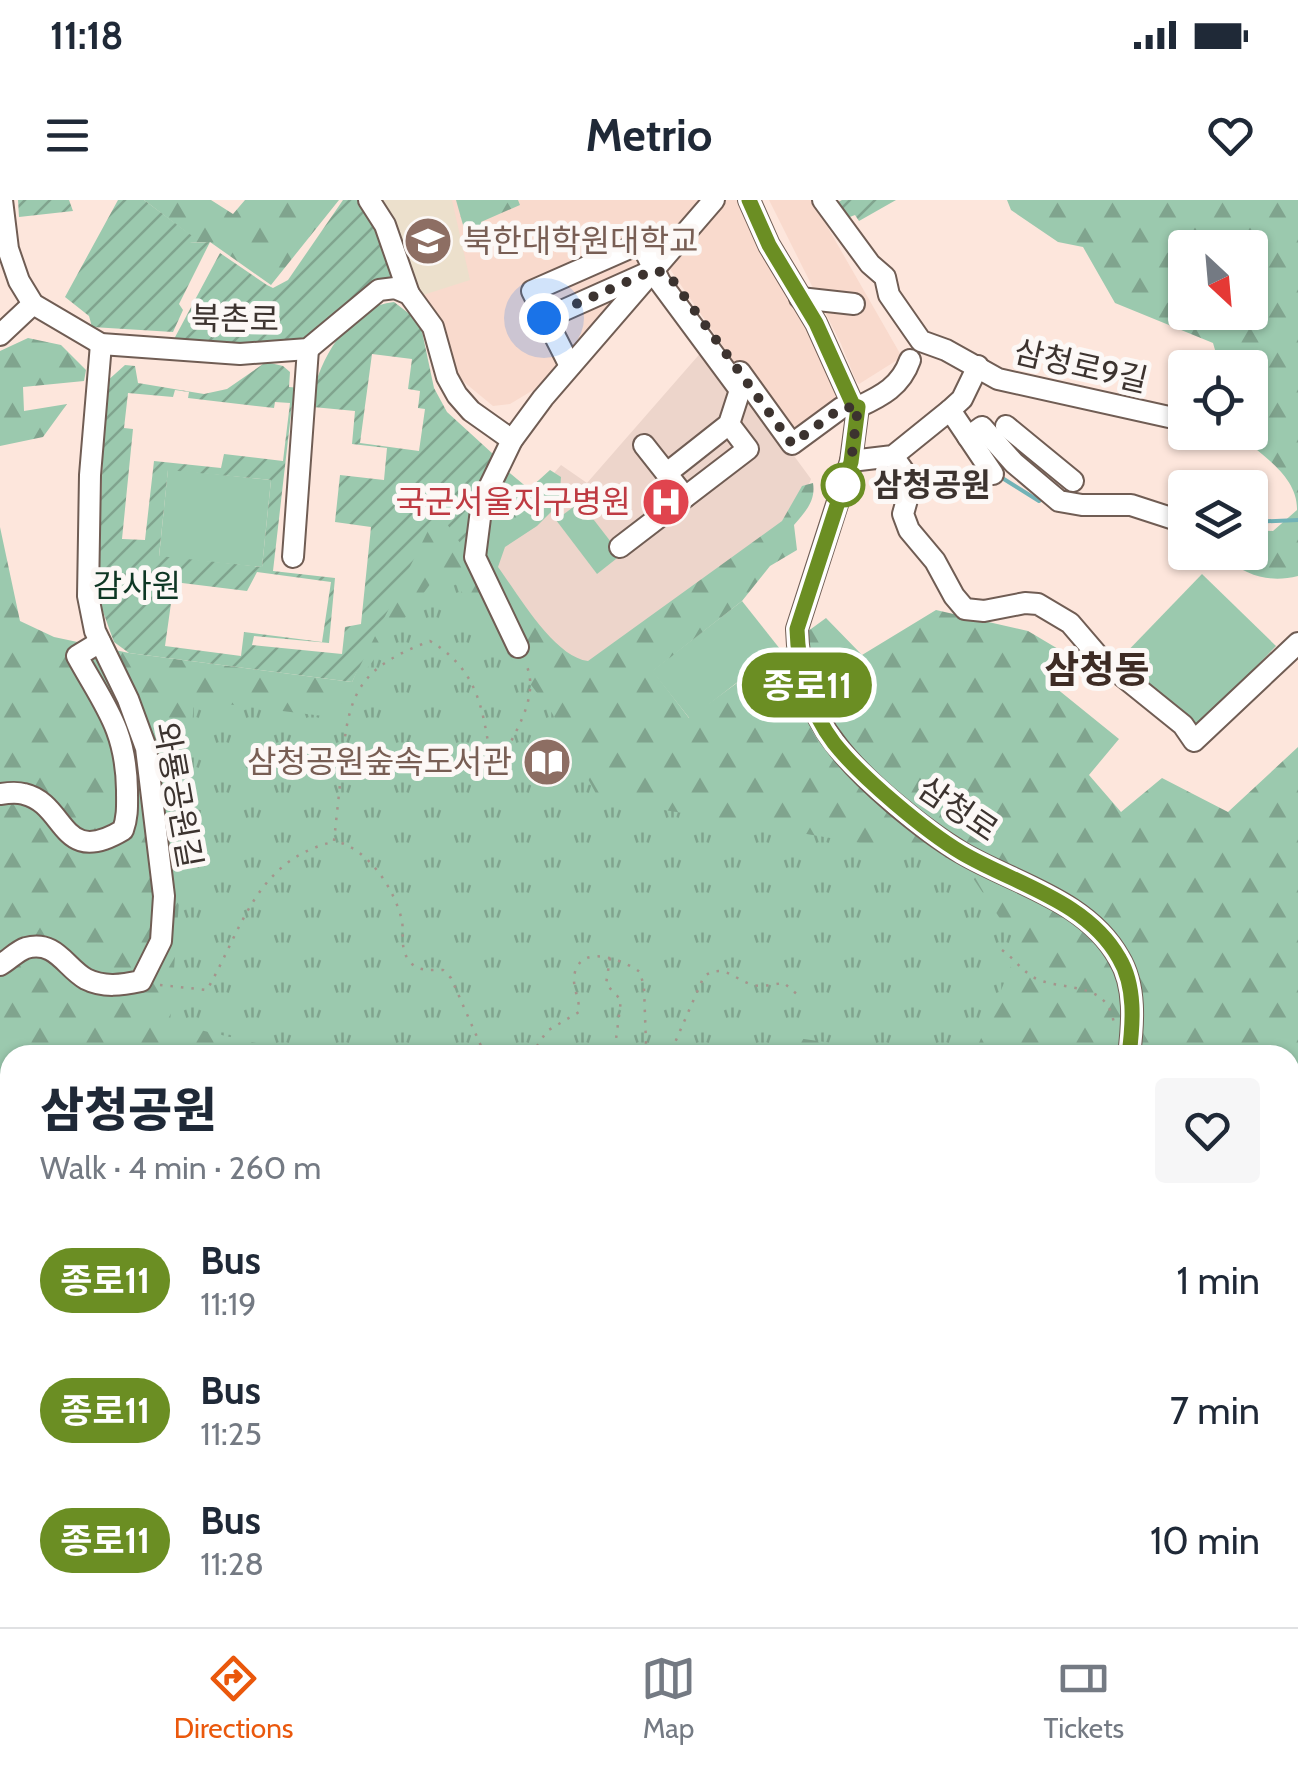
<!DOCTYPE html>
<meta charset="utf-8">
<style>
body{margin:0;font-family:Cabin,"Noto Sans KR",sans-serif;background:#f6f6f7;color:#1f2937;height:100vh;display:flex;flex-direction:column;font-size:38px;white-space:nowrap}
*{box-sizing:border-box;margin:0}
p{font-size:32px;color:#747a83}
.icon{flex:none;width:55px;height:55px;fill:none;stroke:currentColor;stroke-width:2;stroke-linecap:round;stroke-linejoin:round}
.map{position:relative;flex:1;overflow:hidden}
.panel{position:absolute;left:0px;top:845px;width:1300px;height:582px;display:flex;flex-direction:column;background:#fff;border-radius:30px 30px 0 0;box-shadow:0 2px 8px #0004}
.panel>*{flex:none}
.badge{padding:0 20px;border-radius:32px;font-size:35px;line-height:65px}
.needle{width:65px;rotate:154deg}
.tools{position:absolute;left:1168px;top:30px;display:grid;gap:20px}
.tools a{display:grid;place-items:center;width:100px;height:100px;border-radius:10px;background:#fff;box-shadow:0 2px 8px #0004;font-size:50px}
.you{position:absolute;width:50px;height:50px;margin:-25px;border:8px solid #fff;border-radius:50%;background:#1a73e8;box-shadow:0 0 0 15px #1a73e833}
.map>.badge{position:absolute;translate:-50% -50%;box-shadow:0 0 0 5px #fff}
.round{display:grid;place-items:center;flex:none;width:105px;height:105px;border-radius:10px;background:#f6f6f7}
.summary{display:flex;align-items:center;justify-content:space-between;height:170px;padding:0 40px}
h1{font-size:48px;font-weight:800;line-height:75px}
ul{padding:0;list-style:none}
li{display:flex;align-items:center;gap:30px;height:130px;padding:0 40px}
li div{flex:1}
li b{display:block;font-size:38px}
li em{font-style:normal}
li .badge{min-width:110px;font-weight:700;text-align:center}
.status{display:flex;justify-content:space-between;align-items:center;height:70px;padding:0 50px;background:#fff;direction:ltr}
.status svg{height:28px;fill:currentColor}
header{display:flex;justify-content:space-between;align-items:center;height:130px;padding:0 40px;background:#fff;font-size:45px;font-weight:800}
.dock{display:flex;justify-content:space-around;align-items:center;height:140px;border-top:2px solid #e0e1e3;background:#fff;font-size:28px;color:#747a83}
.dock a{display:grid;justify-items:center;gap:5px}
.dock .selected{color:#ea580c}
.map>svg:first-child{display:block}
.built{fill:#f9dacd}
.education{fill:#ece0cc}
.medical{fill:#edd5cb}
.grass{fill:#9bc9ae}
.forest{fill:url(#forest-firs);fill-rule:evenodd}
.park{fill:url(#park-tufts)}
.garden{fill:url(#garden-furrows);fill-rule:evenodd}
.lines{fill:none;stroke-linecap:round;stroke-linejoin:round}
.stream{stroke:#72b3b7;stroke-width:4}
.minor-tunnel{stroke:#d6c2b9;stroke-width:20;stroke-dasharray:20 10;stroke-linecap:butt}
.minor-casing{stroke:#705d54;stroke-width:24}
.path{stroke:#a4948c;stroke-width:2.5;stroke-dasharray:2.5 8;stroke-linecap:butt}
.minor{stroke:#fff;stroke-width:20}
.line-casing{stroke:#fff;stroke-width:22}
.line{stroke:#6b8e23;stroke-width:15}
.walk{stroke:#3c332f;stroke-width:10;stroke-dasharray:0 18}
.stop-dot{fill:#fff;stroke:#6b8e23;stroke-width:5}
.labels{text-anchor:middle;stroke-width:10;stroke-linejoin:round;paint-order:stroke}
.education-label{font-size:32px;fill:#785e54;stroke:#fcf8f6;text-anchor:start}
.street-label{font-size:32px;fill:#3c332f;stroke:#fcf8f6}
.stop-label{font-size:32px;font-weight:bold;fill:#3c332f;stroke:#fcf8f6;text-anchor:start}
.health-label{font-size:32px;fill:#be3a42;stroke:#fcf8f6;text-anchor:end}
.park-label{font-size:32px;fill:#0e3724;stroke:#fcf8f6}
.quarter-label{font-size:38px;font-weight:bold;fill:#3e2c25;stroke:#fcf8f6}
</style>
<div class="status"><b>11:18</b><svg viewBox="0 0 49 12"><path d="M0 12V9h3v3zM5 12V6h3v6zM10 12V3h3v9zM15 12V0h3v12zM26 1h20v11H26zM47 4h2v5h-2z"/></svg></div>
<header><svg class="icon" aria-label="menu" viewBox="0 0 24 24"><path d="M4 6h16M4 12h16M4 18h16"/></svg>Metrio<svg class="icon" aria-label="heart" viewBox="0 0 24 24"><path d="M12 20l-8-8c-3-5 5-10 8-4 3-6 11-1 8 4z"/></svg></header>
<div class="map">
<svg width="1298" height="1427" viewBox="0 0 1298 1427">
<defs>
<pattern id="forest-firs" width="22" height="20" patternUnits="userSpaceOnUse" patternTransform="scale(2.5)"><rect width="22" height="20" fill="#9bc9ae"/><path d="M5 1l3.5 6h-7zM16 11l3.5 6h-7z" fill="#80a48e"/></pattern>
<pattern id="park-tufts" width="24" height="20" patternUnits="userSpaceOnUse" patternTransform="scale(2.5)"><rect width="24" height="20" fill="#9bc9ae"/><path d="M3 7l-1-3M5 7V3M7 7l1-3M15 17l-1-3M17 17v-4M19 17l1-3" fill="none" stroke="#80a48e"/></pattern>
<pattern id="garden-furrows" width="10" height="10" patternUnits="userSpaceOnUse" patternTransform="scale(2.5)"><rect width="10" height="10" fill="#9bc9ae"/><path d="M-1 1l2-2M0 10L10 0M9 11l2-2" fill="none" stroke="#80a48e"/></pattern>
</defs>
<rect width="100%" height="100%" fill="#fde6dc"/>
<g class="built">
<path d="M 374,0 L 700,0 L 670,40 L 535,189 L 510,204 L 493,206 L 453,173 L 441,120 L 420,96 Z"/>
<path d="M 717,0 L 744,0 L 766,59 L 798,102 L 839,184 L 838,205 L 791,237 L 749,184 L 665,62 Z"/>
<path d="M 769,0 L 812,0 L 902,157 L 859,184 L 856,181 L 841,144 Z"/>
</g>
<path class="education" d="M 374,0 L 452,0 L 470,80 L 420,96 Z"/>
<path class="medical" d="M 704,149 L 739,181 L 811,279 L 795,320 L 581,473 L 480,359 L 561,265 L 587,283 Z"/>
<g class="grass">
<path d="M 168,269 L 271,280 L 262,367 L 159,357 Z"/>
<path d="M 580,302 L 621,355 L 597,374 L 556,320 Z"/>
<path d="M 1202,374 L 1276,446 L 1193,532 L 1119,460 Z"/>
<path d="M 742,401 L 780,449 L 690,519 L 652,471 Z"/>
</g>
<g class="forest">
<path d="M 144,0 L 211,0 L 233,14 L 245,0 L 339,0 L 271,85 L 210,42 L 187,43 L 194,38 Z"/>
<path d="M 456,0 L 518,0 L 520,5 L 481,22 L 482,35 L 476,37 L 465,32 Z"/>
<path d="M 1007,0 L 1298,0 L 1298,376 C 1270,383 1247,376 1225,358 L 1225,353 L 1250,352 L 1250,330 L 1273,331 L 1297,310 C 1298,276 1261,255 1238,234 L 1250,232 L 1250,168 L 1220,167 L 1213,143 L 1115,103 L 1083,47 L 1058,42 L 1011,10 ZM 1185,48 L 1250,48 L 1250,112 L 1185,112 Z"/>
<path d="M 28,138 L 61,145 L 86,170 L 84,181 L 23,187 L 24,211 L 67,204 L 43,237 L 0,246 L 0,151 Z"/>
<path d="M 464,235 L 529,289 L 550,270 L 561,277 L 559,304 L 537,326 L 505,347 L 498,367 C 518,394 554,457 588,461 L 782,321 L 802,286 L 813,283 C 816,301 805,312 794,325 L 797,350 L 770,366 L 742,401 L 653,471 L 689,518 L 826,418 L 862,455 L 936,410 L 1028,431 L 1070,456 L 1051,484 L 1119,539 L 1089,575 L 1121,612 L 1162,578 L 1228,612 L 1298,547 L 1298,1427 L 0,1427 L 0,327 L 20,421 L 54,437 L 129,453 L 352,482 ZM 10,855 L 1290,855 L 1290,1418 L 10,1418 Z"/>
</g>
<path class="park" d="M 443,367 L 552,513 L 599,599 L 961,660 L 1019,747 L 974,855 L 915,855 L 790,837 L 771,855 L 308,855 L 170,823 L 194,500 L 331,517 Z"/>
<g class="garden">
<path d="M 18,0 L 69,0 L 73,11 L 19,17 Z"/>
<path d="M 118,0 L 144,0 L 195,38 L 190,43 L 210,42 L 179,104 L 183,110 L 173,132 L 92,127 L 89,116 L 65,97 Z"/>
<path d="M 343,0 L 361,0 L 366,5 L 397,81 L 303,138 C 262,152 216,144 173,141 L 220,53 L 267,85 L 273,88 L 288,80 Z"/>
<path d="M 842,0 L 896,0 L 859,21 L 855,15 L 842,20 L 832,5 Z"/>
<path d="M 394,102 L 420,122 L 434,188 L 447,212 L 493,254 L 479,293 L 465,350 L 438,311 L 352,482 L 129,453 L 114,442 L 102,409 L 98,372 L 106,182 L 125,165 L 135,166 L 138,183 L 204,194 L 227,189 L 266,162 L 283,166 L 290,172 L 289,187 L 314,189 C 324,152 352,106 394,102 ZM 372,154 L 412,159 L 408,189 L 420,191 L 418,208 L 425,209 L 419,251 L 360,243 ZM 175,190 L 189,192 L 188,198 L 274,208 L 275,202 L 290,203 L 283,261 L 224,254 L 221,268 L 154,261 L 145,340 L 122,339 L 133,229 L 124,228 L 128,193 L 173,197 ZM 292,205 L 355,211 L 352,244 L 387,248 L 384,280 L 340,275 L 335,322 L 371,327 L 361,424 L 345,427 L 342,454 L 252,445 L 254,436 L 329,443 L 335,378 L 273,371 ZM 168,270 L 271,280 L 262,367 L 159,356 ZM 257,372 L 331,382 L 322,442 L 244,432 L 241,456 L 165,446 L 174,382 L 247,391 Z"/>
</g>
<g class="lines">
<g class="stream">
<path d="M 999,276 L 1039,301 L 1046,297"/>
<path d="M 1250,322 L 1298,320"/>
</g>
<path class="minor-tunnel" d="M 1287,1418 L 1287,1427"/>
<g class="minor-casing">
<g id="minor">
<path d="M 2,0 L 8,49 L 19,81 L 33,104 L 101,144 L 240,154 L 308,149 L 379,90 L 395,88 L 409,94 L 433,127 L 447,177 L 457,195 L 471,211 L 512,240"/>
<path d="M 369,0 L 385,25 L 409,94"/>
<path d="M 749,0 L 769,45 L 816,123 L 853,205 L 858,207 L 851,261 L 797,429 C 798,468 810,512 835,543 C 862,580 923,630 962,653 C 1015,684 1087,700 1119,758 C 1136,786 1133,824 1129,855"/>
<path d="M 823,0 L 870,64 L 885,77 L 889,95 L 921,141 L 946,150 L 998,179 L 1169,217"/>
<path d="M 800,98 L 854,104"/>
<path d="M 544,119 L 647,73"/>
<path d="M 0,135 L 33,104"/>
<path d="M 570,166 L 532,91 L 641,43 L 660,82 L 740,190 L 729,224 L 667,273"/>
<path d="M 740,172 L 792,244 L 841,208 L 853,205"/>
<path d="M 858,207 C 882,196 901,186 910,160"/>
<path d="M 950,210 L 962,199 L 978,166"/>
<path d="M 1006,226 L 1073,281"/>
<path d="M 968,237 L 982,227 L 1014,263 L 1059,301 L 1082,305 L 1131,305 L 1171,318"/>
<path d="M 644,245 L 685,297"/>
<path d="M 893,256 L 907,276 L 908,296 L 903,314 L 909,330 L 935,361 L 954,396 L 965,409 L 984,411 L 1025,403 L 1038,404 L 1070,423 L 1100,458 L 1183,525 L 1194,541 L 1298,443"/>
<path d="M 851,261 L 893,256 L 950,210 L 993,274"/>
<path d="M 620,347 L 748,249 L 729,224"/>
<path d="M 293,357 L 308,149"/>
<path d="M 518,447 L 475,357 L 482,302 L 512,240 L 543,198 L 714,0"/>
<path d="M 0,594 C 7,593 17,592 24,594 C 67,604 60,668 123,630 C 128,616 127,604 127,590 C 126,529 105,507 77,456 L 100,442"/>
<path d="M 0,765 C 9,760 17,751 26,748 C 56,740 65,767 86,779 C 104,788 122,785 141,781 L 161,741 L 164,696 L 146,548 L 128,499 L 95,431 L 88,396 L 90,275 L 101,144"/>
<path d="M 1290,940 L 1298,943"/>
<path d="M 1290,1048 L 1298,1055"/>
<path d="M 1290,1300 L 1298,1256"/>
</g>
</g>
<g class="path">
<path d="M 1002,750 C 1015,759 1024,774 1039,780 C 1069,791 1108,782 1114,824"/>
<path d="M 610,758 L 606,784 L 621,800 L 614,855"/>
<path d="M 160,785 L 207,790 C 242,729 256,660 333,642"/>
<path d="M 485,855 L 451,778 L 443,770 C 429,770 416,772 408,759 C 400,748 404,733 402,721 C 395,689 367,647 334,641 C 337,613 340,584 343,555 C 349,487 365,466 430,441 C 485,474 483,520 494,578 C 506,542 544,500 525,462"/>
<path d="M 531,855 L 547,831 L 579,812 C 580,798 571,786 575,772 C 583,743 625,761 640,772 L 644,787 L 646,844 L 651,851 L 666,852 L 673,847 L 704,776 C 724,764 731,777 750,784 C 761,788 773,784 784,783 L 799,796"/>
<path d="M 720,1418 L 732,1427"/>
<path d="M 544,1427 L 547,1418"/>
</g>
<use href="#minor" class="minor"/>
</g>
<g class="lines">
<g class="line-casing">
<path id="line" d="M 749,0 L 769,45 L 816,123 L 853,205 L 858,207 L 851,262 L 797,429 C 798,467 810,512 834,543 C 861,577 925,631 962,653 C 1015,684 1087,701 1119,758 C 1136,786 1133,824 1129,855"/>
</g>
<use href="#line" class="line"/>
<path class="walk" d="M 544,118 L 654,70 L 668,74 L 792,244 L 841,208 L 858,207 L 851,262 L 839,298 L 843,285"/>
</g>
<defs>
<g id="university-disc" transform="scale(2.5)"><circle r="9.5" fill="#8d6e63" stroke="#fcf8f6"/><path d="M0-5L7-2L0 1L-7-2ZM-4 1L0 2.5L4 1V4Q0 6-4 4Z" fill="#fff"/></g>
<g id="hospital-disc" transform="scale(2.5)"><circle r="9.5" fill="#e0444e" stroke="#fcf8f6"/><path d="M-5-5h3v3.5h4V-5h3V5h-3V1.5h-4V5h-3Z" fill="#fff"/></g>
<g id="library-disc" transform="scale(2.5)"><circle r="9.5" fill="#8d6e63" stroke="#fcf8f6"/><path d="M-6-4Q-3-5.5-.7-3.5V5Q-3 3-6 4ZM6-4Q3-5.5 .7-3.5V5Q3 3 6 4Z" fill="#fff"/></g>
</defs>
<g fill-rule="evenodd">
<use href="#university-disc" x="428" y="41"/>
<use href="#hospital-disc" x="666" y="302"/>
<use href="#library-disc" x="547" y="562"/>
</g>
<circle class="stop-dot" cx="843" cy="285" r="20"/>
<g class="labels">
<g class="education-label">
<text x="463" y="52">북한대학원대학교</text>
<text x="512" y="573" text-anchor="end">삼청공원숲속도서관</text>
</g>
<g class="street-label">
<text transform="translate(235 119) rotate(1)" y="11">북촌로</text>
<text transform="translate(1081 166) rotate(13)" y="11">삼청로9길</text>
<text transform="translate(178 595) rotate(80)" y="11">와룡공원길</text>
<text transform="translate(958 609) rotate(34)" y="11">삼청로</text>
</g>
<g class="stop-label">
<text x="873" y="296">삼청공원</text>
</g>
<g class="health-label">
<text x="631" y="313">국군서울지구병원</text>
</g>
<g class="park-label">
<text x="137" y="397">감사원</text>
</g>
<g class="quarter-label">
<text x="1097" y="483">삼청동</text>
</g>
</g>
</svg>
<div class="tools">
<a><svg class="needle" viewBox="-14 -14 28 28"><path d="M0-13l5 13h-10z" fill="#e53935"/><path d="M0 13l5-13h-10z" fill="#747a83"/></svg></a>
<a><svg class="icon" aria-label="locate" viewBox="0 0 24 24"><circle cx="12" cy="12" r="6"/><path d="M12 2v4M12 18v4M2 12h4M18 12h4"/></svg></a>
<a><svg class="icon" aria-label="layers" viewBox="0 0 24 24"><path d="M12 4l9 5-9 5-9-5zM3 14l9 5 9-5"/></svg></a>
</div>
<div class="you" style="left:544px;top:118px"></div>
<b class="badge" style="left:807px;top:485px;background:#6b8e23;color:#fff">종로11</b>
<section class="panel">
<div class="summary"><div><h1>삼청공원</h1><p>Walk · 4 min · 260 m</p></div><a class="round"><svg class="icon" aria-label="heart" viewBox="0 0 24 24"><path d="M12 20l-8-8c-3-5 5-10 8-4 3-6 11-1 8 4z"/></svg></a></div>
<ul>
<li><span class="badge" style="background:#6b8e23;color:#fff">종로11</span><div><b>Bus</b><p>11:19</p></div><em>1 min</em></li>
<li><span class="badge" style="background:#6b8e23;color:#fff">종로11</span><div><b>Bus</b><p>11:25</p></div><em>7 min</em></li>
<li><span class="badge" style="background:#6b8e23;color:#fff">종로11</span><div><b>Bus</b><p>11:28</p></div><em>10 min</em></li>
</ul>
</section>
</div>
<nav class="dock">
<a class="selected"><svg class="icon" aria-label="directions" viewBox="0 0 24 24"><path d="M12 3l9 9-9 9-9-9zM9 14v-3h6M13 9l2 2-2 2"/></svg>Directions</a>
<a><svg class="icon" aria-label="map" viewBox="0 0 24 24"><path d="M3 6l6-2 6 2 6-2v14l-6 2-6-2-6 2zM9 4v14M15 6v14"/></svg>Map</a>
<a><svg class="icon" aria-label="tickets" viewBox="0 0 24 24"><path d="M3 7h18v10H3zM15 7v10"/></svg>Tickets</a>
</nav>
